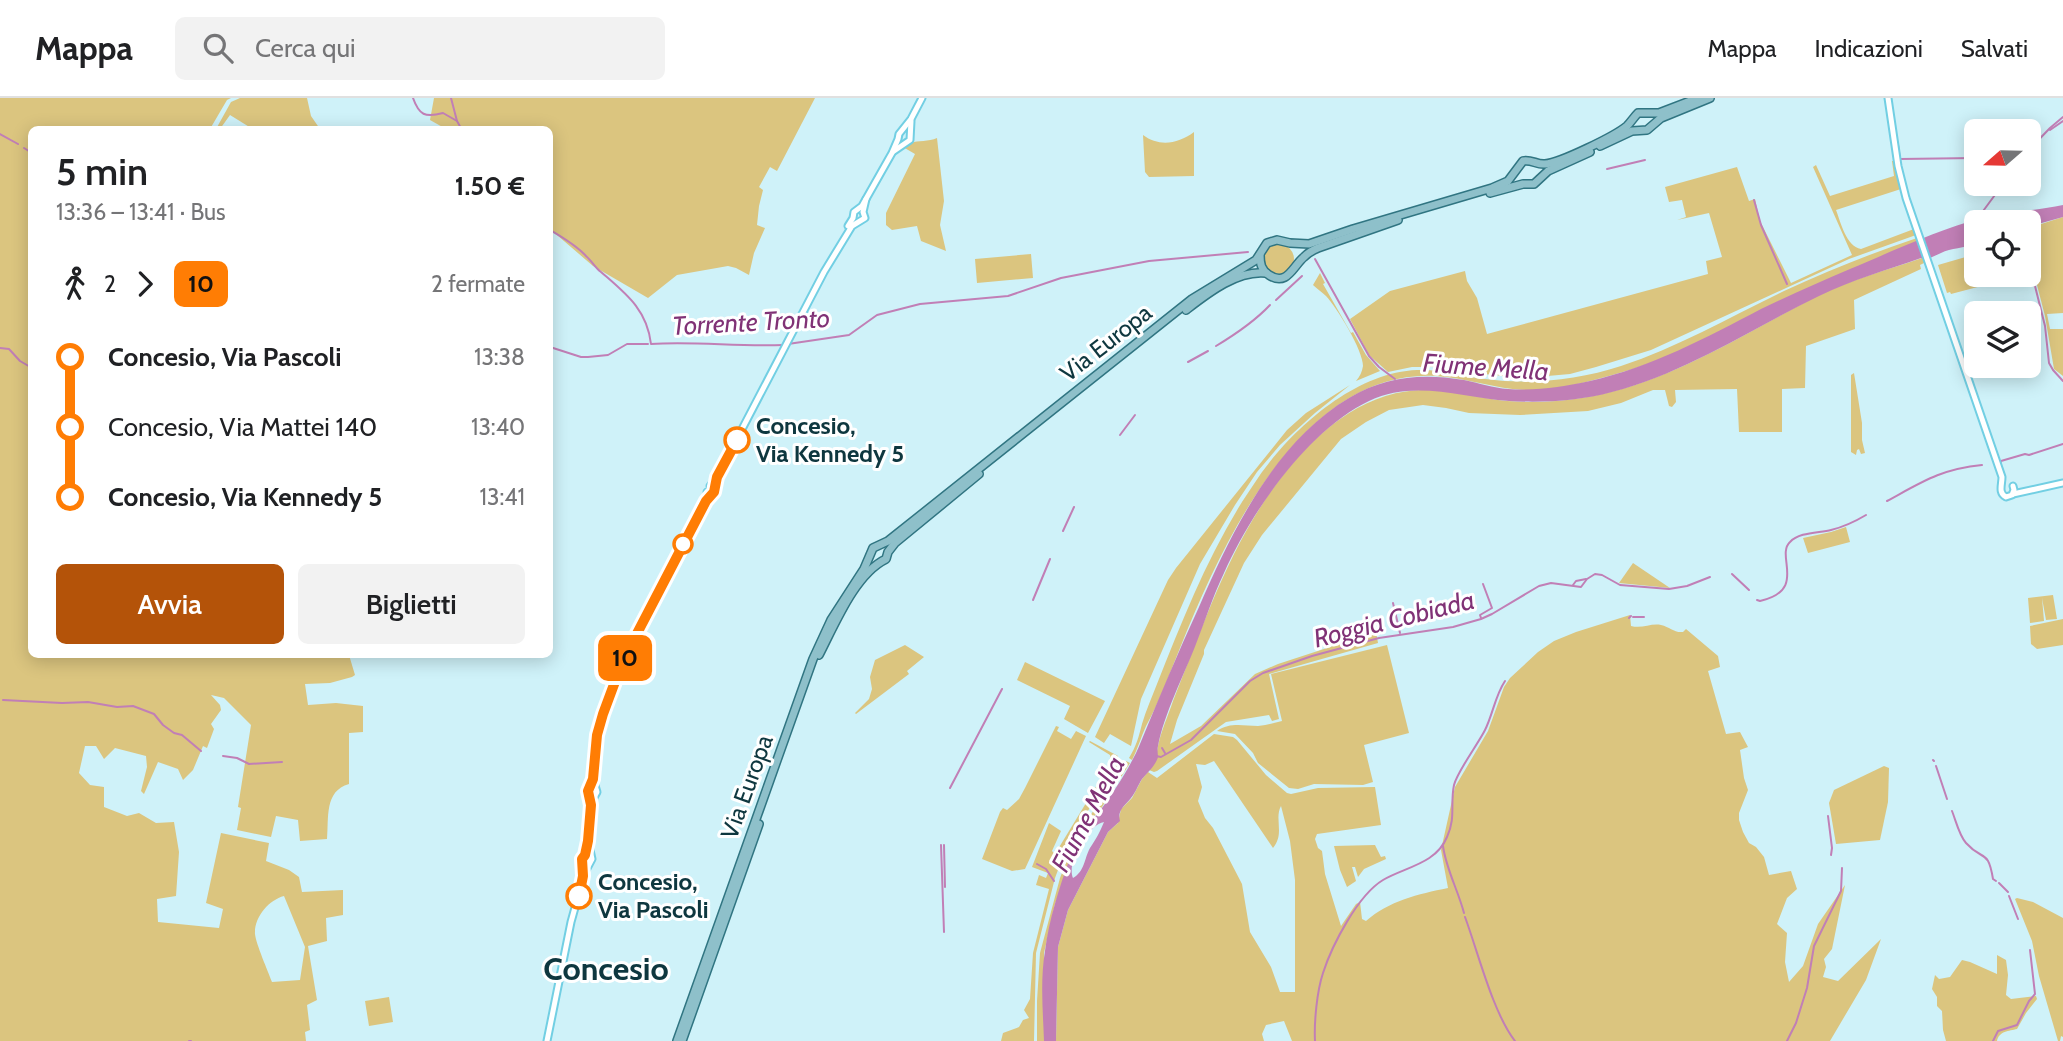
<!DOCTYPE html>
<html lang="it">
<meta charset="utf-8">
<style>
body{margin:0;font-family:Cabin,sans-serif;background:#f2f2f2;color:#202124;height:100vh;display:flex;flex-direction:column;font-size:26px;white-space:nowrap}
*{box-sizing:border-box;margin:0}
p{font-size:23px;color:#757577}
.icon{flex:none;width:38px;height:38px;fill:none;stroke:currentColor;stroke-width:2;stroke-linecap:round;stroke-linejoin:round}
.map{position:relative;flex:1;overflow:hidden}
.drawer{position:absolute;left:28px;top:28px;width:525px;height:532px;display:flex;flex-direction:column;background:#fff;border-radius:10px;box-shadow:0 4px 18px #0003}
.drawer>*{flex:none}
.badge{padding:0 14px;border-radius:10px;font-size:24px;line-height:46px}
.needle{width:46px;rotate:250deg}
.controls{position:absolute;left:1964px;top:21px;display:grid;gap:14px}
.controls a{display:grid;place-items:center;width:77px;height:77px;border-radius:10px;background:#fff;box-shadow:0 4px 18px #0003;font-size:35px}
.map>.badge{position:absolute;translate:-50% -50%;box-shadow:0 0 0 4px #fff}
.legs{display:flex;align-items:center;gap:10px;height:77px;padding:0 28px;font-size:23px}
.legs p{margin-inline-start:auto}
.headline{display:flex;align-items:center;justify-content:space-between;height:119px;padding:0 28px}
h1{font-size:38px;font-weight:600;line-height:52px}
.button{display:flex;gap:14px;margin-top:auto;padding:14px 28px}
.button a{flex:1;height:80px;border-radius:10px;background:#b45309;color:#fff;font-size:28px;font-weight:600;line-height:80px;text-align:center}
.button a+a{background:#f2f2f2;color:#202124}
ul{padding:0 28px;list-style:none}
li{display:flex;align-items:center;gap:24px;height:70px;font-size:26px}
li i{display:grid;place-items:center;width:10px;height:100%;margin:0 9px;background:currentColor}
li i::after{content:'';width:18px;height:18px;margin:-9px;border:5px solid;border-radius:50%;background:#fff}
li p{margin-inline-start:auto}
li:first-child i{background:linear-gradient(#0000 50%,currentColor 0)}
li:last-child i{background:linear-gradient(currentColor 50%,#0000 0)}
header{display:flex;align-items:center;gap:42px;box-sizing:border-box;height:98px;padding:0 35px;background:#fff;border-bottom:2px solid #e0e0e0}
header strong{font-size:33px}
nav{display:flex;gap:38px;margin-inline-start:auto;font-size:24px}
.search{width:490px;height:63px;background:#f2f2f2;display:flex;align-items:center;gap:18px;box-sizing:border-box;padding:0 24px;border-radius:10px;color:#757577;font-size:26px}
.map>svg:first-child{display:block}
.green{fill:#dbc57f;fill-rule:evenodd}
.water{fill:#c17fb6;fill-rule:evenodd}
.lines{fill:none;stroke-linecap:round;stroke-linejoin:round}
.stream{stroke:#c17fb6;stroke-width:2}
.minor-casing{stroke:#72cfe3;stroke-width:9}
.major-casing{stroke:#307582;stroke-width:10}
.minor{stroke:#fff;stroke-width:5}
.major{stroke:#8ec0ca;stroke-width:7}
.line-1-casing{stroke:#fff;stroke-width:16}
.line-1{stroke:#ff7d04;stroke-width:10}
.stop-1-dot{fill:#fff;stroke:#ff7d04;stroke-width:3.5}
.labels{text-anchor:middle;stroke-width:6;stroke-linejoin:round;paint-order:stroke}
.street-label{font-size:24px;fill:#0e373f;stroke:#fff}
.stop-label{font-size:24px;font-weight:bold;fill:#0e373f;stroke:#fff;text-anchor:start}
.water-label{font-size:26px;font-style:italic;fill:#803276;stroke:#fff}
.district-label{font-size:32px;font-weight:bold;fill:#0e373f;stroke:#fff}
</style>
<header>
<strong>Mappa</strong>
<div class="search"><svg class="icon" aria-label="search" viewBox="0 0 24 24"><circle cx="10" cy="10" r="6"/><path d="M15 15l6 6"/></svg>Cerca qui</div>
<nav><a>Mappa</a><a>Indicazioni</a><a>Salvati</a></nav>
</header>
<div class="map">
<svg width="2063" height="943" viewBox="0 0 2063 943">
<rect width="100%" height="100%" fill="#cff2f9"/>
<g class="green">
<path d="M 0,0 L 231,0 L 227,2 L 210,31 L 32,32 L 32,556 L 349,557 L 355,577 L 352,579 L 330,585 L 305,586 L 308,607 L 336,605 L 363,608 L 363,634 L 349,635 L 349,686 C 324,693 329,720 327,741 L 300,743 L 298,722 L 276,718 L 271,739 L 237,732 L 241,710 L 238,709 L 251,627 L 224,600 L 211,597 L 220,607 L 221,612 L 211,626 L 214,631 L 207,650 L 203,648 L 193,672 L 183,682 L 178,671 L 158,664 L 144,696 L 141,693 L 147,669 L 146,658 L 115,650 L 104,661 L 96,648 L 85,648 L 79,675 L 90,687 L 104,689 L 104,709 L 127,718 L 139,715 L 156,725 L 174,724 L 179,754 L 176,798 L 157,801 L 158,824 L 219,830 L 223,811 L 206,805 L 221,735 L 269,745 L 266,763 L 289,772 L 299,779 L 302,794 L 343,792 L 343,817 L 326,820 L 327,843 L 308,848 L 317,902 L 307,907 L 310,932 L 305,934 L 306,943 L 0,943 ZM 284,798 L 305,849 L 300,882 L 272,884 C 268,873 256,846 255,836 C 254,819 269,802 284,798 Z"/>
<path d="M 240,0 L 307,0 L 311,18 L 320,31 L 250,31 L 251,30 L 230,17 L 220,31 L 216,31 L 231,4 Z"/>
<path d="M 434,0 L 815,0 L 777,73 L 770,69 L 759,89 L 763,92 L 759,108 L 757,127 L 765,130 L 754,155 L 749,177 L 736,170 L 728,168 L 677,177 L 648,200 L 593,168 L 550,131 L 550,32 L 446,31 L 430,22 Z"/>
<path d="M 1194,34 L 1194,78 L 1149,79 L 1145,74 L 1143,37 C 1159,49 1178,46 1194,34 Z"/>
<path d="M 937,40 L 944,103 L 940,127 L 946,153 L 921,143 L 917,128 L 892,132 L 886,127 L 886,115 L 915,56 L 903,49 C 906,49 909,46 912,45 C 917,42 929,44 937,40 Z"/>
<path d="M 1892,63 L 1894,63 L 1901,91 L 1836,112 C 1841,125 1846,148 1861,151 L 1914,131 L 1916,137 L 1849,161 L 1651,252 L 1596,269 L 1570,276 L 1525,280 L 1483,276 L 1441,269 L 1412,269 L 1388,274 L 1369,257 L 1350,221 L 1390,193 L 1465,173 L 1467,183 L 1477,200 L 1487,236 L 1708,176 L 1706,163 L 1722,159 L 1709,115 L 1677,122 L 1686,119 L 1682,102 L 1669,104 L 1665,89 L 1737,69 L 1749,103 L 1755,101 L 1760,123 L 1791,185 L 1852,157 L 1813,69 L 1816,67 L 1830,98 L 1894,78 Z"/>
<path d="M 2063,119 L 2063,215 L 2047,216 L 2050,231 L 2063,231 L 2063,278 L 2054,271 L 2045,218 L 2037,187 L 1989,186 L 1951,196 L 1950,194 L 1947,195 L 1938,167 L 1976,156 L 1976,177 L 2028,177 L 2029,127 L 2038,127 Z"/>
<path d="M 1917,140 L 1918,143 C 1858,169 1799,197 1740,225 C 1705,241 1670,259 1633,271 C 1601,280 1568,291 1534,292 C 1500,293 1469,280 1435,278 C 1373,275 1325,310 1286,356 C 1239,412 1207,483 1180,550 C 1169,577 1160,603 1146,628 C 1141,639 1138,650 1132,662 L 1129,660 C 1136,649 1139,638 1142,626 C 1146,612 1152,599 1157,586 C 1182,523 1206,462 1242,404 C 1251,391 1259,377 1269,365 C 1303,322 1360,274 1417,272 C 1441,271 1462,278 1485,281 C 1530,287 1578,282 1621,268 C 1678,249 1730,219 1784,193 C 1827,173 1872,155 1917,140 Z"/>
<circle cx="1279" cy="161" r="15"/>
<path d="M 1031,156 L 1033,180 L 977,185 L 975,161 Z"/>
<path d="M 1922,160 L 1925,162 L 1924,165 L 1920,167 L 1921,171 L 1854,202 L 1855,231 L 1806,248 L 1805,290 L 1782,291 L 1782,334 L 1739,334 L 1737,291 L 1675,292 L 1676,304 L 1672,309 L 1669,308 L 1665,292 L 1653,292 L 1621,305 L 1588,313 L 1520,317 L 1469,315 L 1446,310 L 1423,307 L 1389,312 L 1366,324 L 1341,341 L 1262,437 L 1244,465 L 1204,552 L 1204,556 L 1177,622 L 1170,646 L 1201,628 L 1255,576 L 1278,566 L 1376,534 L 1378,545 L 1269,576 L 1279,621 L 1272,623 L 1269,617 L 1226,624 L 1157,673 L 1154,674 L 1149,672 C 1158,659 1155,662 1158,648 C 1161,633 1168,618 1173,603 C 1205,523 1232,440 1287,372 C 1325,326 1372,289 1434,292 C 1459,293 1483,301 1507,303 C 1531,305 1557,304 1581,300 C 1667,287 1741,237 1817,198 C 1850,182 1887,172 1922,160 Z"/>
<path d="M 1320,175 L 1325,185 L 1323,186 L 1351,235 L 1353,234 L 1366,257 L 1380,273 L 1356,283 C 1360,278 1362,274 1363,268 C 1363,252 1337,210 1326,198 C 1322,194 1317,191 1313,187 Z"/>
<path d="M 1854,275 L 1862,325 L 1862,342 L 1865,355 L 1861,356 L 1859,351 L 1857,352 L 1856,357 L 1851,354 L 1851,277 Z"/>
<path d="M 1350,287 L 1315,315 L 1280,347 L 1257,374 L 1235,407 L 1200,466 L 1141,601 L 1131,648 L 1110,636 L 1104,645 L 1095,639 L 1168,482 L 1176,470 L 1287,332 L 1306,315 Z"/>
<path d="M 1846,429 L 1850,444 L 1808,455 L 1803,440 L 1831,434 Z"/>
<path d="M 1633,465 L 1670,490 L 1619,485 Z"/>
<path d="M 2053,497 L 2057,521 L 2046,522 L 2042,500 L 2044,523 L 2030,525 L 2028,500 Z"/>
<path d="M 1630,517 L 1631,528 C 1642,531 1651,525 1661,527 C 1670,529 1674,535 1683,534 L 1686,531 L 1718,558 L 1720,569 L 1708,573 L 1726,636 L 1740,634 L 1748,649 L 1740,652 L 1744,680 L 1748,692 L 1739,715 L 1739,722 L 1743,734 L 1749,745 L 1756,749 L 1764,759 L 1769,777 L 1791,773 L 1797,791 L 1787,800 L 1777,826 L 1787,835 L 1785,864 L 1789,884 L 1803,868 L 1818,826 L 1845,787 L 1832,851 L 1824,861 L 1826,869 L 1823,879 L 1838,883 L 1881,841 L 1866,882 L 1830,943 L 1292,943 L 1284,923 L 1266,927 L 1262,936 L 1264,943 L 1056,943 L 1058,849 L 1068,812 L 1108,734 L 1118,725 L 1121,711 L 1132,700 L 1142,681 L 1148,674 L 1157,680 L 1214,636 L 1233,639 L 1237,642 L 1266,677 L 1287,695 L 1291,696 L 1318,690 L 1375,689 L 1381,727 L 1317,736 L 1315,741 L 1318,750 L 1322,753 L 1325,776 L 1341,828 L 1356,806 L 1360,804 L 1362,821 L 1366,823 C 1389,803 1418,796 1448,790 L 1441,752 L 1455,689 L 1488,633 L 1504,589 L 1510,580 L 1538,554 L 1554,543 L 1576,534 ZM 1214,663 L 1273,750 C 1285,736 1274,721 1281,708 L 1290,743 L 1295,782 L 1295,894 L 1280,894 L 1271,869 L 1250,834 L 1242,786 L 1213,730 L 1205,720 L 1198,703 L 1202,689 L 1196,666 L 1205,667 Z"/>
<path d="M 2063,521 L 2063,547 L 2037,551 L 2031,546 L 2030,528 Z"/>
<path d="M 905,547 L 924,559 L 907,573 L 909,576 L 856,616 L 855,615 L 869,601 L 872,591 L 870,579 L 875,562 Z"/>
<path d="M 1387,547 L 1409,635 L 1364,647 L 1373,684 L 1363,687 L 1314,686 L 1298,691 L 1289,690 L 1258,665 L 1253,655 L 1235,636 L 1217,633 C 1230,624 1243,628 1258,628 C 1267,627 1274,625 1282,623 L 1271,576 Z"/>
<path d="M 1025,564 L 1105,603 L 1088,635 L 1064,621 L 1070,608 L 1017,582 Z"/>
<path d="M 1056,628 L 1059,629 L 1057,633 L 1071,641 L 1076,633 L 1086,638 L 1025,771 L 1012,773 L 982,761 L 1000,714 L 1003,710 L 1007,712 L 1019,701 L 1025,690 Z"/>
<path d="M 1090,643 L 1118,658 L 1114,664 L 1118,667 L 1070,740 L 1055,780 L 1036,855 L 1034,943 L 1001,943 L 1003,935 L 1019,929 L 1023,922 L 1029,920 L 1024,912 L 1030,901 L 1033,855 L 1049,791 L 1036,787 L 1039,777 L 1046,780 L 1048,775 L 1032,769 L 1049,725 L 1061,733 L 1052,753 L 1055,756 L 1097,687 L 1113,669 L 1110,657 L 1089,644 Z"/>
<path d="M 1126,663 L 1130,665 L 1102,709 L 1086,728 L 1055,806 L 1044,855 L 1044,943 L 1037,943 L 1037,903 L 1040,855 L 1060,780 L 1075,741 Z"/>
<path d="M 1884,668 L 1889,670 L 1888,704 L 1880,742 L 1836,746 L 1829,705 L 1834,692 Z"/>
<path d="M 1375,747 L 1381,759 L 1385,758 L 1386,761 L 1364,771 L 1358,779 L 1355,769 L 1352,769 L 1356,783 L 1347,789 L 1340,772 L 1334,748 Z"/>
<path d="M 2017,800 L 2033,804 L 2063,820 L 2063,939 L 2061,938 L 2060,943 L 2058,943 L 2039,878 L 2032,843 L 2015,801 Z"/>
<path d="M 1997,857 L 2006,862 L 2008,877 L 2006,897 L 2011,901 L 2036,898 L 2037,901 L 2026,915 L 2017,931 C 2009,933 1999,933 1997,943 L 1946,943 L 1943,932 L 1942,913 L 1937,908 L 1937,899 L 1932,891 L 1935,877 L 1939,881 L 1950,879 L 1962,862 L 1970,864 L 1997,876 Z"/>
<path d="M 389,899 L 393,924 L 369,928 L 365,903 Z"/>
</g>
<path class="water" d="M 2063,107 L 2063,119 L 2028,129 L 2028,124 L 1976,124 L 1976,146 C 1964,150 1951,150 1941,155 C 1936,157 1931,160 1925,162 L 1921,160 C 1887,172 1852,182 1819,198 C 1751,231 1686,275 1612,294 C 1579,303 1542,305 1509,303 C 1462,300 1415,281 1369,303 C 1308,332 1251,414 1224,475 C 1213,498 1205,523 1196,546 C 1184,577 1164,616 1158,648 C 1157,652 1158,656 1158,659 C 1156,667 1147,675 1142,681 C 1138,687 1136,694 1131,700 C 1128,704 1123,708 1121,712 C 1119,716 1119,719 1120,723 L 1108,734 L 1068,812 L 1058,849 L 1056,943 L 1044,943 C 1043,914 1040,883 1045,853 C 1049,822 1059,790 1070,760 C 1077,740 1089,726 1102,710 C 1114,694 1133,664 1140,646 C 1159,600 1178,554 1199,509 C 1232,433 1275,344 1349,300 C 1385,278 1423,275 1464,282 C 1479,285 1493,290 1508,291 C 1536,293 1563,289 1590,283 C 1651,269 1706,240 1761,211 C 1790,197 1820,184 1850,171 C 1891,154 1939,131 1982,120 C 2008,113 2036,113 2063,107 ZM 1104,724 C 1100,734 1096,741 1090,750 C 1084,761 1085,773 1073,780 C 1066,765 1088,726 1104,724 Z"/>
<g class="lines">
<g class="stream">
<path d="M 413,0 C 419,17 425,20 443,15 L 457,23 L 462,32"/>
<path d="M 451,0 L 457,23"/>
<path d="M 2050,32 L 2063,23"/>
<path d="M 0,36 L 18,46"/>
<path d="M 1898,47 L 1900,61 L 1976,60"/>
<path d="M 24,50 L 32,55"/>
<path d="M 2028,53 L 2050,30 L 2063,19"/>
<path d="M 1607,71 L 1645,62"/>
<path d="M 1754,102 L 1761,127 L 1787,186"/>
<path d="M 1975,124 L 2003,86"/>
<path d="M 550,132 C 562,139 576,147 586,158 C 592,163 595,170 601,174 C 625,195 647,211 651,246 C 695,243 738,249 783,247"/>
<path d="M 1315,161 L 1369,258 L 1379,269 L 1395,281"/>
<path d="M 1987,177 L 1989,181 L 2029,184 L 2035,188 L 2045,228 L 2049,265 L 2053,272 L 2063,283"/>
<path d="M 1276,202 L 1302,178"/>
<path d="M 788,246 L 849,237 L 877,217 L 920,206 L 1008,198 L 1061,180 L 1149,163 L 1248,154"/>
<path d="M 1216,248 C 1236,236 1254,224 1270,207"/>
<path d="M 550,249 L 581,259 L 588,259 L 608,257 L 627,246 L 648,246"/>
<path d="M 0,250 L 9,251 L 20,263 L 32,270"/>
<path d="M 1188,264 L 1208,253"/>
<path d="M 1120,337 L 1135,317"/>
<path d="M 2001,364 L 2001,363 L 2025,356 L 2029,357 L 2063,346"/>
<path d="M 1887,403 C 1922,384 1941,371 1982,367"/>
<path d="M 1063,433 L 1074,409"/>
<path d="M 1732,476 L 1749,492"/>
<path d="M 1573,487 L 1576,483 L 1586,481"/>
<path d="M 1033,502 L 1050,461"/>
<path d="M 1757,502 L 1760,503 C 1808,492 1775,458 1790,444 C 1799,434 1819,435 1831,432 C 1843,429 1856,423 1866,417"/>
<path d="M 1393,505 L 1400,535"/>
<path d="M 1633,519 L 1644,519"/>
<path d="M 1481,520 L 1480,517 L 1492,510 L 1483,486"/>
<path d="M 1629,520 L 1631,518"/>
<path d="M 3,602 L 62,605 L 88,604 L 117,609 L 133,608 L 154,616 L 163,627 L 174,635 L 182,637 L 201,653"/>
<path d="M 1162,650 L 1165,655"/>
<path d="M 223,658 L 237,660 L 249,666 L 282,664"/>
<path d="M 1156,658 L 1161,659 L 1191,642 L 1250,583 L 1263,575 L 1312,558 L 1379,540 L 1453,529 L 1481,521 L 1492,516 L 1539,488 L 1551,485 L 1581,489 L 1587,481 L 1595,476 L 1602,477 L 1620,487 L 1669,491 L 1687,488 L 1710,479"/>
<path d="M 1933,662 L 1934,663"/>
<path d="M 1936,668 L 1947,701"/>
<path d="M 950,690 L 1002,591"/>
<path d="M 1952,713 C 1956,723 1959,737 1966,745 C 1983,764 1988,750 1993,781 L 1996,783"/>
<path d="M 1828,718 L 1832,750 L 1831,757"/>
<path d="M 941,747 L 944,834"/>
<path d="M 944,747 L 945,789"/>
<path d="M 1443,748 C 1446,771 1458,792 1464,815"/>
<path d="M 1037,766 L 1046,771 L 1054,783"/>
<path d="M 1999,785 L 2008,794"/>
<path d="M 2009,798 L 2018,821"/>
<path d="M 1465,819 C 1478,854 1493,915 1515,943"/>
<path d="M 189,943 L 191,943"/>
<path d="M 1315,943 C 1314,924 1317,893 1323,875 C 1332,847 1358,797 1383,782 C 1405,769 1436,766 1447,739 C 1456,720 1450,706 1454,687 C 1457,674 1478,646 1485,632 C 1493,616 1495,598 1505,583"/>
<path d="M 1787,943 L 1796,925 L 1807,890 L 1814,848 L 1841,793 L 1842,770"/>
<path d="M 1993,943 L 1998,933 L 2017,927 L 2029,903 L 2035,896 L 2030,852"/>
</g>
<g class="minor-casing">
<g id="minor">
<path d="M 1888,0 L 1898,68 L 1906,100 L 2002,379 C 2002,387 1998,395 2006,399 L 2012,397 L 2014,392 L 2013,388"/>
<path d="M 894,53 L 910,42 L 911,23"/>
<path d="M 848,128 L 853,120 L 854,114 L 862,108 L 892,55 L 898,41 L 899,36 L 911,21 L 922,0"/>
<path d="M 710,388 L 717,379 L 824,174 L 852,128 L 865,120 L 863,114 L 866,101"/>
<path d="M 707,394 L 710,396 L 714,394 L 716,383"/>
<path d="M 2013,396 L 2063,385"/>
<path d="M 592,703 L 597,694 L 593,681"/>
<path d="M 583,778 L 592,761 L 588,743 L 591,707 L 588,693 L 593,681 L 597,637 L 603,616 L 616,581 L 631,547 L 711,396"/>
<path d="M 547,943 L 571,824 L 581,788 L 582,761 L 585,757 L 586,749"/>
</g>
</g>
<g class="major-casing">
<g id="major">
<path d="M 1600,48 L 1632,33 L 1647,32 L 1661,20 L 1710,0"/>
<path d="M 1490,95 L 1523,86 L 1534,86 L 1548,73 L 1590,54"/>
<path d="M 1260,157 C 1260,165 1261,172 1269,177 C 1287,189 1293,168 1304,159 C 1308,155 1313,152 1318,150 L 1398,122"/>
<path d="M 1186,212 C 1208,195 1237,172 1266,175"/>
<path d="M 819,557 C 835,526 855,476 886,461 L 888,454 L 895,445 L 979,376"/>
<path d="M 677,943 L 813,561 L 831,522 L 864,471 L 873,450 L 888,443 L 1192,201 L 1256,162 L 1267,145 L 1277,142 L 1290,145 L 1309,146 L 1353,131 L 1492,90 L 1508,83 L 1523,63 C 1531,61 1537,67 1545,66 C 1560,65 1615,38 1627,28 C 1631,24 1634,19 1638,15 L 1659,15 L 1698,0"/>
<path d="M 682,943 L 759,726"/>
</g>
</g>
<use href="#minor" class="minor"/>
<use href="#major" class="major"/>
</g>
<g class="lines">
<g class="line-1-casing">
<path id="line-1" d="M 579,798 L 583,778 L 582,761 L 585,757 L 588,743 L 591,707 L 588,693 L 593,681 L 597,637 L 603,616 L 616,581 L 631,547 L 706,403 L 714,394 L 717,379 L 737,342"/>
</g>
<use href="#line-1" class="line-1"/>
</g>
<g class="stop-1-dot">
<circle cx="737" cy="342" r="12"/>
<circle cx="683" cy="446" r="9"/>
<circle cx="579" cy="798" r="12"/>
</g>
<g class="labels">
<g class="street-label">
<text transform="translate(1106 245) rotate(-38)" y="8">Via Europa</text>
<text transform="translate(747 689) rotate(-70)" y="8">Via Europa</text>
</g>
<g class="stop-label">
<text x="756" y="336">Concesio,<tspan x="756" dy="28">Via Kennedy 5</tspan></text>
<text x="598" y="792">Concesio,<tspan x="598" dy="28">Via Pascoli</tspan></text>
</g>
<g class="water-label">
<text transform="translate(751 224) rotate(-3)" y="9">Torrente Tronto</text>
<text transform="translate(1486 269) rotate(4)" y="9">Fiume Mella</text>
<text transform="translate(1394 521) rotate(-14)" y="9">Roggia Cobiada</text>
<text transform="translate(1088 716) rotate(-62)" y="9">Fiume Mella</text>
</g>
<g class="district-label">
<text x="606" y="882">Concesio</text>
</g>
</g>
</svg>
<div class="controls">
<a><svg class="needle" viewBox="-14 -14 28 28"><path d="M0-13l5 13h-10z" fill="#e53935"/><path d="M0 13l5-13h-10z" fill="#757577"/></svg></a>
<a><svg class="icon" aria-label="locate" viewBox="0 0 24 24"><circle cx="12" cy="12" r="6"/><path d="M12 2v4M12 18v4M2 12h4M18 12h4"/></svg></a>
<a><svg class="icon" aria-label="layers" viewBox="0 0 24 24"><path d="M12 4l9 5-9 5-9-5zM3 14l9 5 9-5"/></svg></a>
</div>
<b class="badge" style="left:625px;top:560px;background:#ff7d04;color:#111">10</b>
<section class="drawer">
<div class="headline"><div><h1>5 min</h1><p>13:36 – 13:41 · Bus</p></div><b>1.50 €</b></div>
<div class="legs"><svg class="icon" aria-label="walk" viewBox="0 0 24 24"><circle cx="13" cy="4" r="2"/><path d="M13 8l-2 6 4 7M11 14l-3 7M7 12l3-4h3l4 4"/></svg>2<svg class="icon" aria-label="forward" viewBox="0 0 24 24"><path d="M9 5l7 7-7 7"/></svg><b class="badge" style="background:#ff7d04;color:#111">10</b><p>2 fermate</p></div>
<ul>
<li><i style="color:#ff7d04"></i><b>Concesio, Via Pascoli</b><p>13:38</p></li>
<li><i style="color:#ff7d04"></i><span>Concesio, Via Mattei 140</span><p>13:40</p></li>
<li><i style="color:#ff7d04"></i><b>Concesio, Via Kennedy 5</b><p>13:41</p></li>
</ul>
<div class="button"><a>Avvia</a><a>Biglietti</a></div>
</section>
</div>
